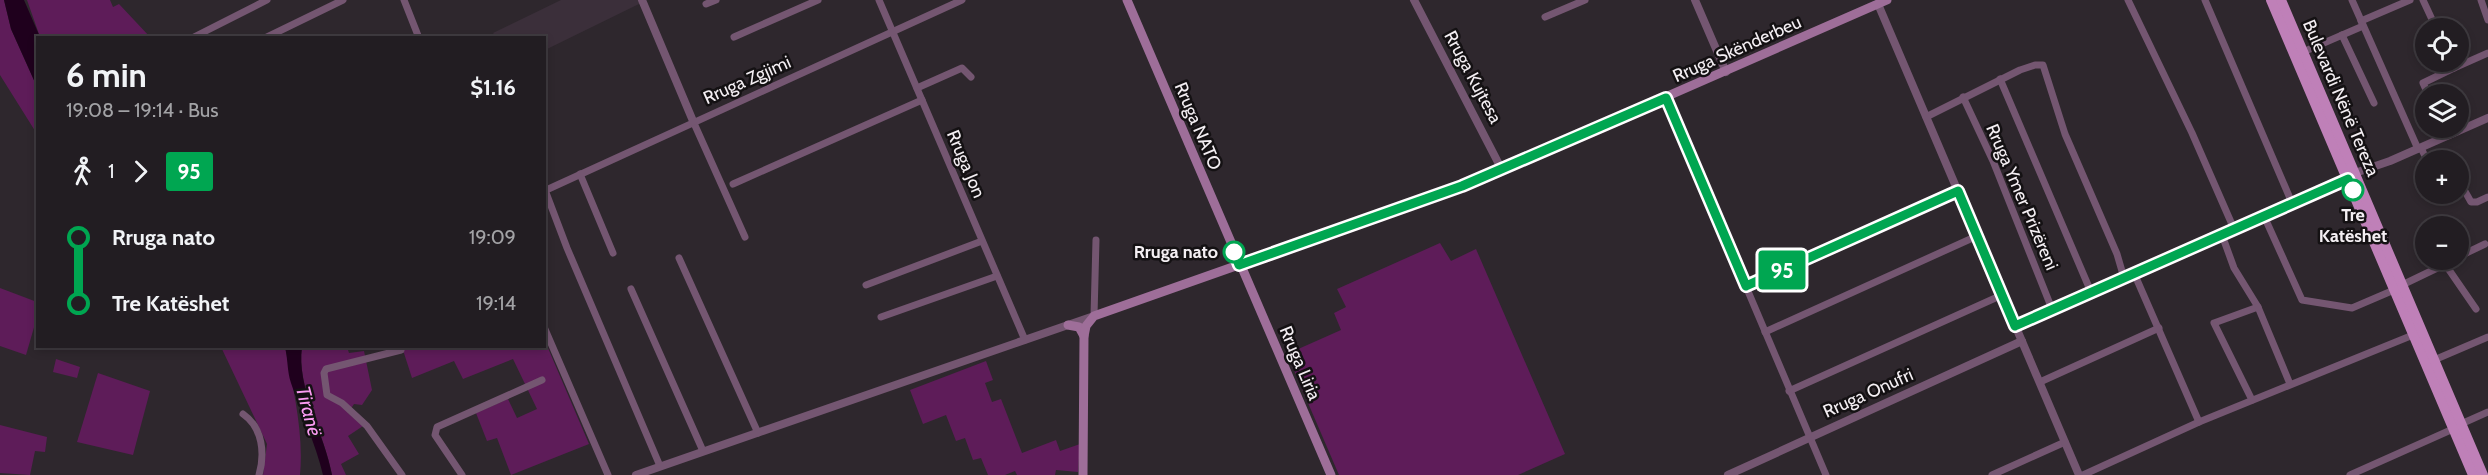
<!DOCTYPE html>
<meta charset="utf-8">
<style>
body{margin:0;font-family:Cabin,sans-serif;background:#2e2a2f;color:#f1f3f6;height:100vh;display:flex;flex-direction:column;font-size:22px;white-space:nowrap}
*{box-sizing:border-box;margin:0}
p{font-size:20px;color:#a2a2a5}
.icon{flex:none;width:33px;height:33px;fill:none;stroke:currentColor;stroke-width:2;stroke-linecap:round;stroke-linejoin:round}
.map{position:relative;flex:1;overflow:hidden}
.drawer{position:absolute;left:36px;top:36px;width:510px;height:312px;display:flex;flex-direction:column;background:#221d22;border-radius:0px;box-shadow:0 3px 9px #0003,0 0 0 2px #3f3b40}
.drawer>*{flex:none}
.badge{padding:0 12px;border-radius:4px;font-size:21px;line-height:39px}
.fabs{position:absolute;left:2415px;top:18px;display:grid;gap:12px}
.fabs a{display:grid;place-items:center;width:54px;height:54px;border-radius:50%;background:#221d22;box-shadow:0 3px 9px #0003,0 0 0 2px #3f3b40;font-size:30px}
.map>.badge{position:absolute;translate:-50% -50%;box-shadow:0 0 0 3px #fff}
.legs{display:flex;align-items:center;gap:9px;height:66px;padding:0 30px;font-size:20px}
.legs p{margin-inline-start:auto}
.summary{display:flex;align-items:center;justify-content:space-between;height:102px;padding:0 30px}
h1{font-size:33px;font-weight:700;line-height:45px}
ul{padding:0 30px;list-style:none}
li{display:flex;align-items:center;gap:21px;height:66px;font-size:22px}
li i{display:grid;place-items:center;width:9px;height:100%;margin:0 8px;background:currentColor}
li i::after{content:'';width:15px;height:15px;margin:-8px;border:4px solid;border-radius:50%;background:#221d22}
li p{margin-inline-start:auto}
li:first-child i{background:linear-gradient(#0000 50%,currentColor 0)}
li:last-child i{background:linear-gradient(currentColor 50%,#0000 0)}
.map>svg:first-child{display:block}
.built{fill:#3b2f3a}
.green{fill:#5e1c59}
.water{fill:#1f001d}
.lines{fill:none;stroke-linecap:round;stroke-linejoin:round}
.minor{stroke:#745671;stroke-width:7}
.tertiary{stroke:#745671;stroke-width:8}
.secondary{stroke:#9e6e99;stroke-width:9}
.primary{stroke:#bf80b8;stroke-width:10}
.line-1-casing{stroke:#fff;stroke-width:14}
.line-1{stroke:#00a651;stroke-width:9}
.stop-1-dot{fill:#fff;stroke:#00a651;stroke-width:3}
.labels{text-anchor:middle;stroke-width:5;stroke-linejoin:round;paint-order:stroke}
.street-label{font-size:18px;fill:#f4eff3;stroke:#141113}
.stop-label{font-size:18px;font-weight:bold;fill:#f4eff3;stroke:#141113}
.water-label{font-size:20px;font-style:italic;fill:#fb9bf2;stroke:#141113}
</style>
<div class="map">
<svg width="2488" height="475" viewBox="0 0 2488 475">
<rect width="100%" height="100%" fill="#2e272d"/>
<path class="built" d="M 561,0 L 639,0 L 641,3 L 545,50 L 544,38 L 496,37 L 493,33 Z"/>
<g class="green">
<path d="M 0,0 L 4,0 L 11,29 L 37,87 L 37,134 L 0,75 Z"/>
<path d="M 27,0 L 110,0 L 113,7 L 119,4 L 150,37 L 40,37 Z"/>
<path d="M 1440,243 L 1451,261 L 1476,249 L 1565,454 L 1518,475 L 1339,475 L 1287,354 L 1341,330 L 1334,313 L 1346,307 L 1337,289 Z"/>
<path d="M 0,288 L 37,302 L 37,317 L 26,355 L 0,346 Z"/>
<path d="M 545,341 L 589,444 L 511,475 L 497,438 L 487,441 L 476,413 L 508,399 L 517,418 L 537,409 L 513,359 L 463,379 L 454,361 L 412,378 L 402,347 L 544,346 Z"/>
<path d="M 221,347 L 285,347 C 293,389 304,432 300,475 L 263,475 L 267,444 Z"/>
<path d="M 302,347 L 347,347 L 349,353 L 364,351 L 372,390 L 362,405 L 354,404 L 348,413 L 363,426 L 348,436 L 359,454 L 341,464 L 346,475 L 332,475 C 325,435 296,386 302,347 Z"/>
<path d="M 56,359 L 80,367 L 77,378 L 53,372 Z"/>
<path d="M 986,361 L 993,380 L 985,383 L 992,402 L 1001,399 L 1022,453 L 1056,440 L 1060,451 L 1080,444 L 1078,472 L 1056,470 L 1055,475 L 1017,475 L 1015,471 L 1005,475 L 988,475 L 981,458 L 973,460 L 965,438 L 956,441 L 946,415 L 923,424 L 910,390 Z"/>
<path d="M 98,373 L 150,391 L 133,455 L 77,442 Z"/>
<path d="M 0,425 L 47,437 L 45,452 L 35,451 L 30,475 L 0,473 Z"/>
</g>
<g class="water">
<path d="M 4,0 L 24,0 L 40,37 L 38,38 L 37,87 L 11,29 Z"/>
<path d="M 285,347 L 302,347 C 296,387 325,435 332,475 L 323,475 C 316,444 301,414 291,383 C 287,371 288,359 285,347 Z"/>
</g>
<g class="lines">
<g class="minor">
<path d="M 404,0 L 419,38"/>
<path d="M 879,0 L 1025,340"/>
<path d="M 2128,0 L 2192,133 L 2234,229"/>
<path d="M 2205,0 L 2292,203"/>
<path d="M 2352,0 L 2418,149"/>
<path d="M 2423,0 L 2436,28"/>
<path d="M 2481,0 L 2488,20"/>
<path d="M 706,4 L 716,0"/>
<path d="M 1545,17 L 1585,0"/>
<path d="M 2361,21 L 2410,0"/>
<path d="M 2342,35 L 2374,103"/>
<path d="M 734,37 L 818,0"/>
<path d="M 192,38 L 267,0"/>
<path d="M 265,38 L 343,0"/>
<path d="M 2303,52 L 2363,26"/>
<path d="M 2454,68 L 2488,53"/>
<path d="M 2000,79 L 2091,292"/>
<path d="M 917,88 L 962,68 L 971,77"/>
<path d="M 2428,94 L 2423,83 L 2454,68 L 2451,62"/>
<path d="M 1963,97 L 1993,161 L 2052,309"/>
<path d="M 1666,98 L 1826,475"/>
<path d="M 1926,117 L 2020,70 L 2035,65 L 2043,65 L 2065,134 L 2117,254 L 2124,278"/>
<path d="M 693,121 L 745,237"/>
<path d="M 2421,148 L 2427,160"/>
<path d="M 580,174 L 613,253"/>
<path d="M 2458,179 L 2471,202 L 2477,202 L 2488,197"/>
<path d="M 733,184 L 922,100"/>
<path d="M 545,190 L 567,248 L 660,466"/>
<path d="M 544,191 L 962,0"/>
<path d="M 2264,216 L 2302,300 L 2352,308 L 2394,290"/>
<path d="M 2222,235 L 2234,268 L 2258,307 L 2290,384"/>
<path d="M 2458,257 L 2485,244"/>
<path d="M 679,258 L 758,433"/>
<path d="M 2445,264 L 2476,309"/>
<path d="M 2134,273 L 2199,422"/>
<path d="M 866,285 L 982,241"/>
<path d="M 2402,285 L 2454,260"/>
<path d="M 1746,286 L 1958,191"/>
<path d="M 631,289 L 703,451"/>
<path d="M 1094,316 L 1096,240"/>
<path d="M 881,317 L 997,276"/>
<path d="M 2015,326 L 2348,179"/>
<path d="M 544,327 L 608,475"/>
<path d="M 1765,332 L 1977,236"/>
<path d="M 400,346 L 401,350 L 326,369 L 324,373 L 327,395 L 342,403 L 367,426 L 402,475"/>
<path d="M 2434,360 L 2488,337"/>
<path d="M 2040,382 L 2159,328"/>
<path d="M 1789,391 L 2002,295"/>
<path d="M 2252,400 L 2214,323 L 2258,307"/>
<path d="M 243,414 C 263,428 265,454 259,475"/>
<path d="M 2461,424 L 2488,412"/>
<path d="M 462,475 L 435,435 L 437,427 L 542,380"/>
<path d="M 1992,475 L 2065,442"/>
<path d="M 2083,475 L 2199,422 L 2413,335"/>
<path d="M 2350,475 L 2453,429"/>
</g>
<g class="tertiary">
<path d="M 642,0 L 693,121"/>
<path d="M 1414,0 L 1502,170"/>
<path d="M 1695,0 L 1726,72"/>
<path d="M 1878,4 L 2079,475"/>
<path d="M 2355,173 L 2390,161 L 2488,118"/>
<path d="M 636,475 L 1094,316"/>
<path d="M 1728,475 L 2022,341"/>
</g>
<g class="secondary">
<path d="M 1127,0 L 1331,475"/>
<path d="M 1068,325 L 1079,327 L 1084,336"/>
<path d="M 1083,475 L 1084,336 L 1086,326 L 1094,316 L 1462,186 L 1887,0"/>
</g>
<g class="primary">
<path d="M 2271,0 L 2473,475"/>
<path d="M 2281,0 L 2483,475"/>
</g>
</g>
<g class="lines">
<g class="line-1-casing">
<path id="line-1" d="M 1234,252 L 1239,265 L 1462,186 L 1666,98 L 1746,286 L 1958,191 L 2015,326 L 2348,179 L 2353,190"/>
</g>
<use href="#line-1" class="line-1"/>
</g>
<g class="stop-1-dot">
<circle cx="2353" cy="190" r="10"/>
<circle cx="1234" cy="252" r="10"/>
</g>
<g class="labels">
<g class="street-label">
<text transform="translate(1737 49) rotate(-24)" y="6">Rruga Skënderbeu</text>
<text transform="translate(1473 77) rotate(62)" y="6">Rruga Kujtesa</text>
<text transform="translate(747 80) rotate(-24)" y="6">Rruga Zgjimi</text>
<text transform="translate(2341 98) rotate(67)" y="6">Bulevardi Nënë Tereza</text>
<text transform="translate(1198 126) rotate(67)" y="6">Rruga NATO</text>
<text transform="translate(966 164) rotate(67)" y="6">Rruga Jon</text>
<text transform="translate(2022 197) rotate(67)" y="6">Rruga Ymer Prizëreni</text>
<text transform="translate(1300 363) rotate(67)" y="6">Rruga Liria</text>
<text transform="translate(1868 393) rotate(-24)" y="6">Rruga Onufri</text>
</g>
<g class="stop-label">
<text x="2353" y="221">Tre<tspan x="2353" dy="21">Katëshet</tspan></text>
<text x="1218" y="258" text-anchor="end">Rruga nato</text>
</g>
<g class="water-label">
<text transform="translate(309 411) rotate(75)" y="7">Tiranë</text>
</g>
</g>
</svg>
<div class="fabs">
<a><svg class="icon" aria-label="locate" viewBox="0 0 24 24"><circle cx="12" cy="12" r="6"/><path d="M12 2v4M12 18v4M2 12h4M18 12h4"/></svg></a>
<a><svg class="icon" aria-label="layers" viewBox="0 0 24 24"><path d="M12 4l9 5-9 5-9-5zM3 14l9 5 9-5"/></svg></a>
<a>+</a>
<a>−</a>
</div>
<b class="badge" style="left:1782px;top:270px;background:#00a651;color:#fff">95</b>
<section class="drawer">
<div class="summary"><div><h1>6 min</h1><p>19:08 – 19:14 · Bus</p></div><b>$1.16</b></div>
<div class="legs"><svg class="icon" aria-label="walk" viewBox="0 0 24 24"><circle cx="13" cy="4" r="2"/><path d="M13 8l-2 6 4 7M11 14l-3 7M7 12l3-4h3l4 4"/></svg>1<svg class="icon" aria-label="forward" viewBox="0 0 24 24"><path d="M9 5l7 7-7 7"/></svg><b class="badge" style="background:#00a651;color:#fff">95</b></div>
<ul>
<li><i style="color:#00a651"></i><b>Rruga nato</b><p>19:09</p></li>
<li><i style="color:#00a651"></i><b>Tre Katëshet</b><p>19:14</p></li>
</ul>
</section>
</div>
